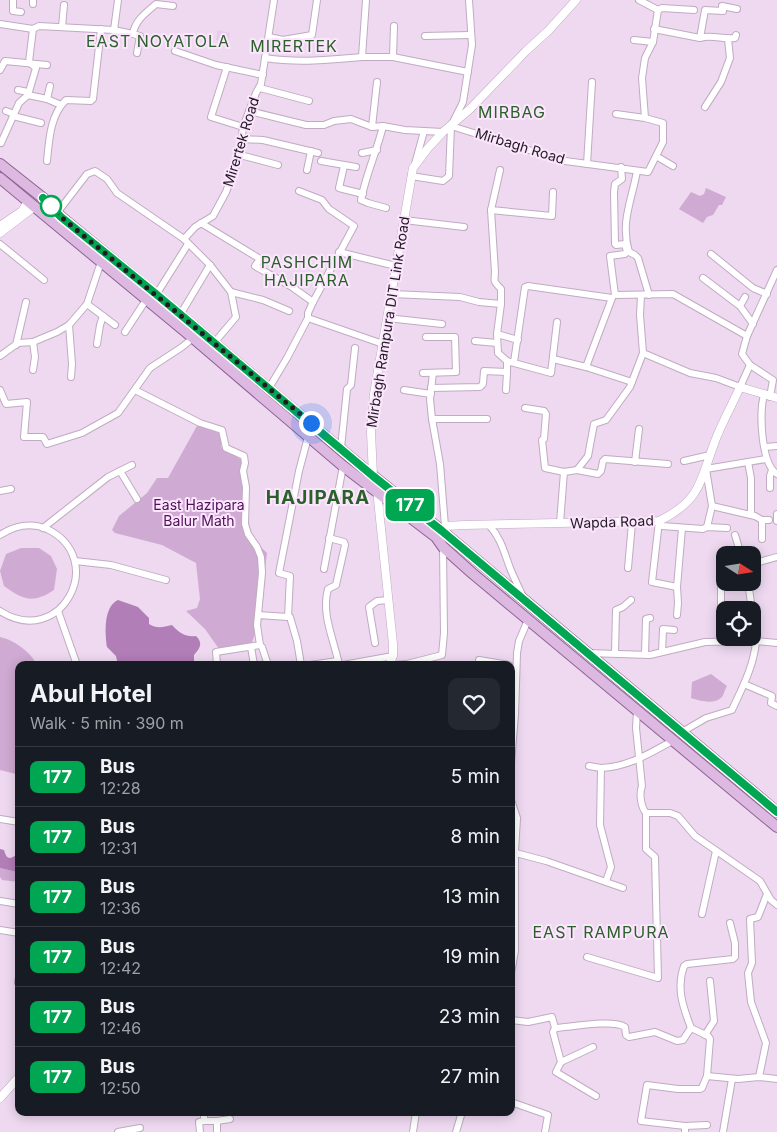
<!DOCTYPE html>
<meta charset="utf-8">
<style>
body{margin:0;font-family:Inter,sans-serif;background:#242831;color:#f1f3f6;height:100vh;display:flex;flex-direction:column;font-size:19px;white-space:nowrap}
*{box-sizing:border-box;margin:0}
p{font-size:16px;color:#9ea1a6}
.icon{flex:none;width:28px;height:28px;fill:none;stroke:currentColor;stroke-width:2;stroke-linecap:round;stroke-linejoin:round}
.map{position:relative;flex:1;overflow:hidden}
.drawer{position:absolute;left:15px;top:661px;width:500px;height:455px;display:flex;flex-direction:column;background:#171b24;border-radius:10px;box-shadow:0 2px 12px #0003}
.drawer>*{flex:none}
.badge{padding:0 10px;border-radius:8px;font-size:18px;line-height:32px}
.needle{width:32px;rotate:102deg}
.fabs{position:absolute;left:716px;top:546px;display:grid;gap:10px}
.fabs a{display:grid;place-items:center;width:45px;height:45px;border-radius:10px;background:#171b24;box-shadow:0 2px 12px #0003;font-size:25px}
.you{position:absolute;width:25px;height:25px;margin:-12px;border:4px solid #fff;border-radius:50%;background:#1a73e8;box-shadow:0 0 0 8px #1a73e833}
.map>.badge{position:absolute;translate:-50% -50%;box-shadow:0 0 0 2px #fff}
.round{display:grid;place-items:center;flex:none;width:52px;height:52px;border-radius:10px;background:#242831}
.summary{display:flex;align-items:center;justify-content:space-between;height:85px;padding:0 15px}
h1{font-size:24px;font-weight:700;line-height:38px}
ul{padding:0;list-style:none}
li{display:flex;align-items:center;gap:15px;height:60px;padding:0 15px;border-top:1px solid #363941}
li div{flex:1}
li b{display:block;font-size:19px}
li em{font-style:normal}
li .badge{min-width:55px;font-weight:700;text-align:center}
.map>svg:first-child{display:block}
.built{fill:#e7ccea}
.green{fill:#cfaad2}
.water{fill:#b27eb7}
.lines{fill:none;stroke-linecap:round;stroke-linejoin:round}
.minor-casing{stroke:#c0abc2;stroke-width:8}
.tertiary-casing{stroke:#c0abc2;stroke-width:9}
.primary-casing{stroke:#8d6392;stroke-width:12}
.minor{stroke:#fff;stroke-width:6}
.tertiary{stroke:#fff;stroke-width:8}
.primary{stroke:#ddb9e2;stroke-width:10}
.line-casing{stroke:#fff;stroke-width:11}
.line{stroke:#00a651;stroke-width:8}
.walk{stroke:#221a23;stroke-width:5;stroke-dasharray:0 9}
.stop-dot{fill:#fff;stroke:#00a651;stroke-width:2.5}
.labels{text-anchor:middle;stroke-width:4;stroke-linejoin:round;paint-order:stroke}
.street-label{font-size:14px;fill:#221a23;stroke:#fce6fe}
.park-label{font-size:14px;fill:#511059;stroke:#fce6fe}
.quarter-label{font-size:16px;letter-spacing:1px;fill:#2c602a;stroke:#fce6fe}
.district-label{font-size:19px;font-weight:bold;letter-spacing:1px;fill:#2c602a;stroke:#fce6fe}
</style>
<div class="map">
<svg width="777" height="1132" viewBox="0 0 777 1132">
<rect width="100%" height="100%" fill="#eed9f1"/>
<path class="built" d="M 218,30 L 230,33 L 228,43 L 216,40 Z"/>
<g class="green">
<path d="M 706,188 L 726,197 L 722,205 L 719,205 L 713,215 L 707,217 L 703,223 L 679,209 L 691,192 L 700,196 L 704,194 Z"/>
<path d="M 198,424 L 221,434 L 221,447 L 245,462 L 247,510 L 251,538 L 267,553 L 258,627 L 250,647 L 219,649 L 205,629 L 186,611 L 197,608 L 200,599 L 196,563 L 162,545 L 115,533 L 112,530 L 119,516 L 147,493 L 157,478 L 168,478 Z"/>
<path d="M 21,548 L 39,548 L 51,556 L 57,569 L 54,590 C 33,604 23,600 4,586 L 0,571 L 6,554 Z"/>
<path d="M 0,637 C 14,640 31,652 37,665 L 19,665 L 19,773 L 16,774 L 0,770 Z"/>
<path d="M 711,674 L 727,686 C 725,689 724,694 722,697 C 714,705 700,701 691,698 L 692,682 Z"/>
<path d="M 0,868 L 17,872 L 19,871 L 19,882 L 2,880 L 0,877 Z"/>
</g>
<g class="water">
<path d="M 118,600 L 138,607 L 149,618 L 149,624 C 157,629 163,627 172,625 C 180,634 186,637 196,636 C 204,644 199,649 194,655 L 194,665 L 118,665 L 116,656 L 107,647 C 105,634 103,607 118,600 Z"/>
<path d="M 0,849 L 4,850 C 7,861 11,859 19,853 L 19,871 L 17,872 L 0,868 Z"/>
</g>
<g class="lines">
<g class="minor-casing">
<g id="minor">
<path d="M 13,0 L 13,11 L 21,12"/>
<path d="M 366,0 L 362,57 L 393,57 L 468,72"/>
<path d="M 639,0 L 658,10"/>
<path d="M 33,4 L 33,0"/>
<path d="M 658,10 L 662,8 L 694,10"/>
<path d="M 0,24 L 33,29 L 39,26 L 114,30 L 118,0"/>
<path d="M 62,27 L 64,5"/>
<path d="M 654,29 L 700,38 C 711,34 724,40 735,38 L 736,35"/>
<path d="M 114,30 L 133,34"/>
<path d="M 425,36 L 470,35"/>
<path d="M 269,37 L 283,40 L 312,35 L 317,0"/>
<path d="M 700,38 L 705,10 L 723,11 L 722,6 L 737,9"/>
<path d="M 634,40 L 653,42"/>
<path d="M 175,51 L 216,65 L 263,75"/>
<path d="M 137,53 L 140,36 L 133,34 C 135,20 146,13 156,4 L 173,6"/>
<path d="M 393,57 L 394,26"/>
<path d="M 265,58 C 297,63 331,60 362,57"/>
<path d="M 227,67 L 211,117 L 243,127"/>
<path d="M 0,70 L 5,61 L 47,65"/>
<path d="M 260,88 L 309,101"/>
<path d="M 18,90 L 28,92"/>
<path d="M 28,95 L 47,99 L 50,86"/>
<path d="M 47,99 L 61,105"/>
<path d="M 705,107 L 721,82 L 730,58 L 728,39"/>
<path d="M 6,111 L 14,114"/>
<path d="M 249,111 L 306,125 L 324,125 L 334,121 L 351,119 L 372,127 L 383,126 L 405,130 L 443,132"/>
<path d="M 13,116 L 41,123"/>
<path d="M 645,118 L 642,78 L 645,58 L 653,42 L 658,10"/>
<path d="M 383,126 C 377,151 366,174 361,200 L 368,203 L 386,208"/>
<path d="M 451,126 L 542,154 L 558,160 L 648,172 L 663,142 L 663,123 L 645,118 L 616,114"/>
<path d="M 372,127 L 377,82"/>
<path d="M 242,139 L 263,140 L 318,153"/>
<path d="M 1,143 L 19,103 L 28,95 L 36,68 L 29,62 L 33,29"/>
<path d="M 362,153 L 377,150"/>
<path d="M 240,155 L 278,165"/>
<path d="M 656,156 L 673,166"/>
<path d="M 47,161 C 49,141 50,115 66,100 L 91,101 L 93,99 L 101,29"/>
<path d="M 321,161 L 356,167"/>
<path d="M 415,164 L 424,131"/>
<path d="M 587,164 L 592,82"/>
<path d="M 344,166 L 339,188 L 363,194"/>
<path d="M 621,167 L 622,179 L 615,184 L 614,192 L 615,244 L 616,245 L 625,244 L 627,252 L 625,254 L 610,256 L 615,295 L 673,294 L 747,336"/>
<path d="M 307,170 L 311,151"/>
<path d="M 500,170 L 491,210 L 552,216 L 553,192"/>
<path d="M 637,171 C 632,200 620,222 629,252 L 635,255 L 638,258 L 649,295"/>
<path d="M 411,176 L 443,181 L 449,176 L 451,126 L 463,102 L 472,45 L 469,0"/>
<path d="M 491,210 L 495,272 C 494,284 494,281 501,289 L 501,304"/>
<path d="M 57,213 L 87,174 L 95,171 L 107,179 L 117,193 L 184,239 L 210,265 L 231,292 L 236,317 L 214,343"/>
<path d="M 404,220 L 464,227"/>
<path d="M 201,223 L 260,259 L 255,266 L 292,287 L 313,302"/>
<path d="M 184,239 L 195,227 L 213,216 L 226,192 L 240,155 L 243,127 L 256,93 L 261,84 L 274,0"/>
<path d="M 0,244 L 44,280"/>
<path d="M 339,252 L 396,266"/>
<path d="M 711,254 L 753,288 L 767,294"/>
<path d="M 703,278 L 740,306 L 753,324"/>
<path d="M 231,292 L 263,300 L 289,311"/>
<path d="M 392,294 L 460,297 L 479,302 L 501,304 L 497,334 L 518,340"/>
<path d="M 156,295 L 188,244"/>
<path d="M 87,304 L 115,325"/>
<path d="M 740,306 L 745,297"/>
<path d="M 180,315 L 210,265"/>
<path d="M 308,318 L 383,344"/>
<path d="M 387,318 L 442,324"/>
<path d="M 69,325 L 72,364 L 71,377"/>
<path d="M 125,332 L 146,300"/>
<path d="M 497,334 L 498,353 L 507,361"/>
<path d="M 475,341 L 497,343"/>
<path d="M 97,344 L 100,325 L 103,316"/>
<path d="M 16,345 L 26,302"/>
<path d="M 643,353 L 690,373 L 716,378 L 740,387 L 750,365"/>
<path d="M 0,356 L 18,343 L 33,342 L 57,332 L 69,325 L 87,304 L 101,262"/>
<path d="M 553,359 L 586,367 L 632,382"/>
<path d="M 514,362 L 525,287 L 528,286 L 612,298 L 586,367"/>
<path d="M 33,370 L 35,357 L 33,342"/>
<path d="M 423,373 L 456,372 L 455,337 L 426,337"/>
<path d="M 433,373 L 430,399 L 432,419 L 440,464 L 445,526"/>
<path d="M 269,388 L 287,358 L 308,318 L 308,313 L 313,302 L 354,226 L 329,209 L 322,200 L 299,191"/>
<path d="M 431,388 L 480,387 L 483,384 L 484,371 L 507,372 L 507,361 L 551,373 L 557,322"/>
<path d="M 0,390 L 6,404 L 27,402 L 24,437 L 43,437 L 47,444 L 82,433 L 118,413 L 150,368 L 182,347 L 193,338"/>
<path d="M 135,390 L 200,423 L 222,430 L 226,448 L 244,456 L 245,463 L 243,471 L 246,487 L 245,524 L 248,534 L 257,547 L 261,557 L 262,573 L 258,615"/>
<path d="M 404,390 L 431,394"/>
<path d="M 506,390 L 507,372"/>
<path d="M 764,395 C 759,412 761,464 777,474"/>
<path d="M 770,397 L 773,380 L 750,365 L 742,354 L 747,336 L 777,270"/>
<path d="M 525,408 L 544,411 L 546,414 L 544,439 L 542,440 L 545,468 L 564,472"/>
<path d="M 432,419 L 487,419"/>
<path d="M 765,447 L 777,446"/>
<path d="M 341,448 L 347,389 L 351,385 L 355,348"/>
<path d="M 684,461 L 710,455"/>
<path d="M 635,462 L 639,429"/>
<path d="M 748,462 L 751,478 L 751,515"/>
<path d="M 577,470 L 598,474 L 601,471 L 603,461 L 605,459 L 668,464"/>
<path d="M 120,471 L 137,499"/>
<path d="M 770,488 L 770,476 L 772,470"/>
<path d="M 0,491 L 11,489"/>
<path d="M 712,506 L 755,516 L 762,520 L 769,520"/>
<path d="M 777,514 L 777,521"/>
<path d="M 762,520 L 762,539"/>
<path d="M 659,521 L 652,582 L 677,587"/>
<path d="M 659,521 L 662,526 L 703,529 L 707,527 L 727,528"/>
<path d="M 560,523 L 564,472 L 577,470 L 588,456 L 594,424 L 606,420 L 630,387 L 643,353 L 640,315 L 641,295"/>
<path d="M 489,525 C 501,538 504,552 510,568 C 514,578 519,588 523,597"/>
<path d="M 707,527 L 712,506 L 706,469 L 766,459"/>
<path d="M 43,528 L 108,477 L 132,465"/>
<path d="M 0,535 C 14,526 31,522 47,529 C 109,559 61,650 0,611"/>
<path d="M 735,535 L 741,555"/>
<path d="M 329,538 L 344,542 L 345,545 L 336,585 L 328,589 C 321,615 334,639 339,665"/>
<path d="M 75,561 L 111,565 L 166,580"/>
<path d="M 752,564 L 777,557"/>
<path d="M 628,568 L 632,523"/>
<path d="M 324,569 L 343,466"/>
<path d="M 721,579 L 721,641"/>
<path d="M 748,582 L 752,610"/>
<path d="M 58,611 L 77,665"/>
<path d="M 677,615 L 678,603 L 677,587 L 682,528"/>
<path d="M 375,643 L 369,607 L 377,601 L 389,600"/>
<path d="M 260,645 L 262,647 L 268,665"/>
<path d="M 251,647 L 254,665"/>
<path d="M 662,652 L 663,629 L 674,630"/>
<path d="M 587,653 L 650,655 L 705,642 L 756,641 L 777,643"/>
<path d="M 615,653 L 616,610 L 623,607 L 631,600"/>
<path d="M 645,654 L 646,619 L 650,618"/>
<path d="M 479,660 L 509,665"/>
<path d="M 217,665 L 216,652 L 260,645 L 257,625 L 258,615 L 288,617"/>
<path d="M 301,665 L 297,641 L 290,617 L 288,617 L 290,576 L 279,573 L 299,471 L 308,437"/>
<path d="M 310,665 L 338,661"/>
<path d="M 343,665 L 393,656"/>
<path d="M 395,665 L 407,664 L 442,655 L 444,633 L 443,547"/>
<path d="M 744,684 L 772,696 L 771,703 L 777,706"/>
<path d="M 682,732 L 706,718 L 732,710 C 742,688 754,666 756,641 C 756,632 754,622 752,613"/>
<path d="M 511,763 L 515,715 L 517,653 L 519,641 L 528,620"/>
<path d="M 589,766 L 601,768 L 600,825 L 611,867 L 606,881"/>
<path d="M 601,768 C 629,767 650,753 674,740"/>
<path d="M 511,800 L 517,818 L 515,851 L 515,951 L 511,973"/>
<path d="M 646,813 L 670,813 L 678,816 L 695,836 L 760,881 L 771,900 L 777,905"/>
<path d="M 0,819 L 19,822"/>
<path d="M 512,852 L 546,861 L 623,888"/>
<path d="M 0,901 L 19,904"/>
<path d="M 702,914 L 716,851"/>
<path d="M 0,930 L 19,933"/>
<path d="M 587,957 L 658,978 L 655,857 L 646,849 L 646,813 C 641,807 639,794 642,786 L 636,728 L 637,711"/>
<path d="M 18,982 L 19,977"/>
<path d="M 511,1020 L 528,1022 L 552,1017 L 555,1028 L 553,1032 L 561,1062"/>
<path d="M 555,1028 C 571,1027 613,1019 625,1027 L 626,1035 L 629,1037 L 655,1032 L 677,1041 L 683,1040 L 691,1028"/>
<path d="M 705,1035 L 714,1021 L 710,981"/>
<path d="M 593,1047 L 561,1062 L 556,1072 L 596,1096"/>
<path d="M 707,1076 L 710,1039 L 708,1036 L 691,1028 C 683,1007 676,988 684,966 L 687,964 L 733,959 L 735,957 L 735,943 L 730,923"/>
<path d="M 759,1077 L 766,1043 L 751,1002 L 748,973 L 752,963 L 750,919 L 758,917 L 767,894"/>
<path d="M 511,1102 L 548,1115 L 545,1132"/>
<path d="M 204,1112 L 204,1121 L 217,1121 L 217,1132"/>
<path d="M 217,1121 L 230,1119"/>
<path d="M 685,1126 L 707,1125"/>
<path d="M 118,1132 L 140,1128"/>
<path d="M 200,1132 L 199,1122 L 204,1121"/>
<path d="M 413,1132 L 416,1112"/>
<path d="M 456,1132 L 462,1112"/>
<path d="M 685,1132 L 685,1126 L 641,1121 L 647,1085 L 678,1089 L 700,1089 L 702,1088 L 707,1076 L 738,1079 L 759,1077 L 777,1079"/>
<path d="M 723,1132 L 732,1079"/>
</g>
</g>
<g class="tertiary-casing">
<g id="tertiary">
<path d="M 0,226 L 22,211 L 28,201"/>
<path d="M 0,233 L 34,207"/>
<path d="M 373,476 L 371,432 L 374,394 L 413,168 L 428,148 L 443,132 L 470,109 L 526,51 L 549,30 L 576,0"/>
<path d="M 377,490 L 393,644 L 393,656 L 389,665"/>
<path d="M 442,531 L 445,526 L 464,525 L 659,521 C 704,499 700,478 717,436 C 724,419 733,403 740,387 L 777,398"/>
<path d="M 0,1098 L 19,1077"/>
</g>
</g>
<g class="primary-casing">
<g id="primary">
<path d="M 0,164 L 43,198 L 61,217 L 156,295 L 373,476 L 442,531 L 777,812"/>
<path d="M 0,178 L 193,338 L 343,466 L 436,537 L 443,547 L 472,573 L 777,827"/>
</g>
</g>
<use href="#minor" class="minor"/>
<use href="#tertiary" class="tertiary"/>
<use href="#primary" class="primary"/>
</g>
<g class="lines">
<g class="line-casing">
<path id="line" d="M 43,198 L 61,217 L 156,294 L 373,476 L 442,531 L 777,812"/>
</g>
<use href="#line" class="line"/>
<path class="walk" d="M 51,206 L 61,217 L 311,423"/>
</g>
<circle class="stop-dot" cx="51" cy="206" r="10"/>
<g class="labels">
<g class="street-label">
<text transform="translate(241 142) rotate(-73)" y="5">Mirertek Road</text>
<text transform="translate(520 146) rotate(17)" y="5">Mirbagh Road</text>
<text transform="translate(388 322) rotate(-81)" y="5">Mirbagh Rampura DIT Link Road</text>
<text transform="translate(612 522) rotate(-2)" y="5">Wapda Road</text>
</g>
<g class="park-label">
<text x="199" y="510">East Hazipara<tspan x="199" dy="16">Balur Math</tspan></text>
</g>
<g class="quarter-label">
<text x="158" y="47">EAST NOYATOLA</text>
<text x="294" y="52">MIRERTEK</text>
<text x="512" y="118">MIRBAG</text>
<text x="307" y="268">PASHCHIM<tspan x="307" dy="18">HAJIPARA</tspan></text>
<text x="601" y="938">EAST RAMPURA</text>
</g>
<g class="district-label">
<text x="318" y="504">HAJIPARA</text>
</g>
</g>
</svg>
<div class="fabs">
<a><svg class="needle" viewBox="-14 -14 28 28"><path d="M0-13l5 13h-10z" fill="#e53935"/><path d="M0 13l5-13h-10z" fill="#9ea1a6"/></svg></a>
<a><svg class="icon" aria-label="locate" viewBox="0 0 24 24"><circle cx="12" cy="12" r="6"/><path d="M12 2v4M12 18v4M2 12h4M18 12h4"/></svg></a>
</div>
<div class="you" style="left:311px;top:423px"></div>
<b class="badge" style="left:410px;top:505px;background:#00a651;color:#fff">177</b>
<section class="drawer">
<div class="summary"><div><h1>Abul Hotel</h1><p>Walk · 5 min · 390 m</p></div><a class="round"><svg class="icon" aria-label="heart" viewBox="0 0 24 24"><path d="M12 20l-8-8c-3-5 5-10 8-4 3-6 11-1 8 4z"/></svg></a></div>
<ul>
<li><span class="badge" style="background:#00a651;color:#fff">177</span><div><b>Bus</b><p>12:28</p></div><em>5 min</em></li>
<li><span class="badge" style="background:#00a651;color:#fff">177</span><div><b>Bus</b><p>12:31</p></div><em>8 min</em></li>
<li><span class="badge" style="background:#00a651;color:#fff">177</span><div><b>Bus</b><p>12:36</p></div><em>13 min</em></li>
<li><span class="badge" style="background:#00a651;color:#fff">177</span><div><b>Bus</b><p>12:42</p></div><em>19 min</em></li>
<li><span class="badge" style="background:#00a651;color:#fff">177</span><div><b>Bus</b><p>12:46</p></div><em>23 min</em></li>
<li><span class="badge" style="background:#00a651;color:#fff">177</span><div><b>Bus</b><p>12:50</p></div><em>27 min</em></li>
</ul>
</section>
</div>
